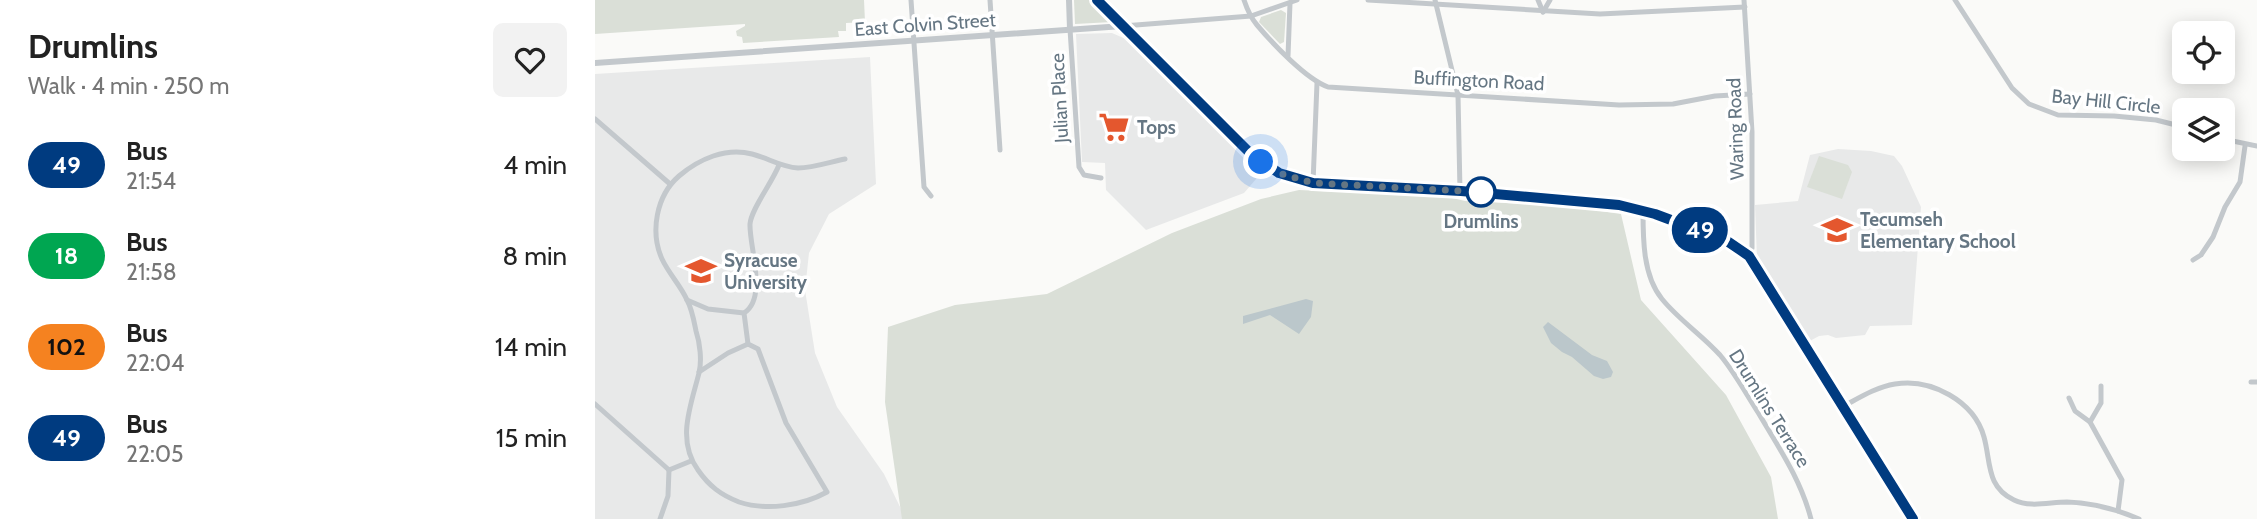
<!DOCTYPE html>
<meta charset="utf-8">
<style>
body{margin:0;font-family:Cabin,sans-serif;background:#f2f2f2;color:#222;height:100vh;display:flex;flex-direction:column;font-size:26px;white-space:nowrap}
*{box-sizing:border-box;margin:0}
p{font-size:23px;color:#767676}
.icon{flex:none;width:38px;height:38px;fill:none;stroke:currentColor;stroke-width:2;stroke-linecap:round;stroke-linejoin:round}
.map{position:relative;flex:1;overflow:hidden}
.drawer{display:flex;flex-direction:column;background:#fff;width:595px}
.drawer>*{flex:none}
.badge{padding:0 14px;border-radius:23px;font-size:24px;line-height:46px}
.tools{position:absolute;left:1577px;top:21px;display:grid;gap:14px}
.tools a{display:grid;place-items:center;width:63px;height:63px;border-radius:10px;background:#fff;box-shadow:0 4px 18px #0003;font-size:35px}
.you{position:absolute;width:35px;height:35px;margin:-18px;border:5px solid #fff;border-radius:50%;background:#1a73e8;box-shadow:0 0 0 10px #1a73e833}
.map>.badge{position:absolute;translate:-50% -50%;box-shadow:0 0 0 4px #fff}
.round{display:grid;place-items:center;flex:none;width:74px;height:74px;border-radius:10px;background:#f2f2f2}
.head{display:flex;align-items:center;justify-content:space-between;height:119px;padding:0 28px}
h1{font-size:33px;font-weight:800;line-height:52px}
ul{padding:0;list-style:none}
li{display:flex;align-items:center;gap:21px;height:91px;padding:0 28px}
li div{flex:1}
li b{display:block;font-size:26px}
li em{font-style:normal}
li .badge{min-width:77px;font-weight:700;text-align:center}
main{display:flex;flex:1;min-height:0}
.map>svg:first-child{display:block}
.built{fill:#e8e9e9}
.green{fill:#dadfd7}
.water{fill:#bbc7cb}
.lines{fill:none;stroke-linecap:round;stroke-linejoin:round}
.minor{stroke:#c3c8cc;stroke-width:5}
.tertiary{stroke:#c3c8cc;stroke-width:6}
.line-casing{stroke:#fff;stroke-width:16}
.line{stroke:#003b80;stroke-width:10}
.walk{stroke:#657683;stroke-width:7;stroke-dasharray:0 12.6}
.stop-dot{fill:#fff;stroke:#003b80;stroke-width:3.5}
.labels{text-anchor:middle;stroke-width:7;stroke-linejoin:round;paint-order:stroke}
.street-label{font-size:19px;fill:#657683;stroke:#fff}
.poi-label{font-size:19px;font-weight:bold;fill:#657683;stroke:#fff;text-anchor:start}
.stop-label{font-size:19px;font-weight:bold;fill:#657683;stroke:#fff}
</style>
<main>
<section class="drawer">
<div class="head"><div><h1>Drumlins</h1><p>Walk · 4 min · 250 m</p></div><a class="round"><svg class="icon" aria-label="heart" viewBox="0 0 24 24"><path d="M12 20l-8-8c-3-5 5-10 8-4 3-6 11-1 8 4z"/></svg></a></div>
<ul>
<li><span class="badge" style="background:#003b80;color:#fff">49</span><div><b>Bus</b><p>21:54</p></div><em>4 min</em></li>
<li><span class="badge" style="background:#00a651;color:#fff">18</span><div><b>Bus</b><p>21:58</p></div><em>8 min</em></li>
<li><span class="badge" style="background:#f58220;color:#111">102</span><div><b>Bus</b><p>22:04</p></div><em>14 min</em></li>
<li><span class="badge" style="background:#003b80;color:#fff">49</span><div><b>Bus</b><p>22:05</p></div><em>15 min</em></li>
</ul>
</section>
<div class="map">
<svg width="1662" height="519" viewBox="0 0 1662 519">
<rect width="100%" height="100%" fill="#fafaf8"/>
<g class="built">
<path d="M 517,33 L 533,40 L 667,172 L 649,193 L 551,230 L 511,190 L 510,163 L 487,162 L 481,34 Z"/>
<path d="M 275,57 L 281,184 L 234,214 L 214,253 L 210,290 L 220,353 L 242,407 L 289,474 L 308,513 L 307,519 L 0,519 L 0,74 Z"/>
<path d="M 1243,149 L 1276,151 L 1299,156 L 1307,166 L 1326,207 L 1317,325 L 1275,326 L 1270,335 L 1241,338 L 1233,335 L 1224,336 L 1213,342 L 1162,259 L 1160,205 L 1203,201 L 1215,155 Z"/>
</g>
<g class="green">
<path d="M 0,0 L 269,0 L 270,22 L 251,23 L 251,31 L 243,31 L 244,37 L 148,43 L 147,37 L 142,36 L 141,31 L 150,26 L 150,24 L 0,34 Z"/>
<path d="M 479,0 L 496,0 L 517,22 L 480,24 Z"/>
<path d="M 686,10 L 691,13 L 689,42 L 685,44 L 664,22 L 666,17 Z"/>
<path d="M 1224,156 L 1253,165 L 1257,172 L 1247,199 L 1212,187 Z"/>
<path d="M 704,190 L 853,197 L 870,201 L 970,206 L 1026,214 L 1046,300 L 1131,395 L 1176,477 L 1183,519 L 307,519 L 290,402 L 293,327 L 360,305 L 452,294 L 577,233 L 666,199 Z"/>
</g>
<g class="water">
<path d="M 711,299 L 718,301 L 716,317 L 704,334 L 675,315 L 648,324 L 648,316 Z"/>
<path d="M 953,322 L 997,355 L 1012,361 L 1018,372 L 1016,377 L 1008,379 L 999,376 L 977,357 L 967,352 L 956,343 L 948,327 Z"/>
</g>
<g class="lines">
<g class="minor">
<path d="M 316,0 L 329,187 L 336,196"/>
<path d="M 395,0 L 405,150"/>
<path d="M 649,0 C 652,9 656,18 662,25 C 678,44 711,79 733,87 L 1024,105 L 1078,104 L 1120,96 L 1155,94"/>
<path d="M 773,0 L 1005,14 L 1150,7"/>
<path d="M 840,0 L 863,95 L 865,191"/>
<path d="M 943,0 L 948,12"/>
<path d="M 1149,0 L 1157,132 L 1157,248 L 1154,256"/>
<path d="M 1360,0 L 1417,88 L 1434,104 L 1463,115 L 1519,116 L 1561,120 L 1589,127"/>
<path d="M 948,12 L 955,0"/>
<path d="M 528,26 L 656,16 L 702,0"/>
<path d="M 475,29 L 484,167 L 489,175 L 506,178"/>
<path d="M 693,56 L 695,3"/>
<path d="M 0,119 L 75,184"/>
<path d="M 1628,139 L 1662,146"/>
<path d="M 184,165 C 177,183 156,209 155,224 C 154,246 173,298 149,313 L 153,344 L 163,349 L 191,423 L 232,492 C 207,506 171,511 144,502 C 126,495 114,486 103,470 C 81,440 96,405 104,373 C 107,361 105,343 101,331 C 99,321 97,309 92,300 C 86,286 74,274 67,259 C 55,232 61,196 84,176 C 104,159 131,147 157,154 C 173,158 186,167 203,168 C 218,168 235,162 250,159"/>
<path d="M 718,183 L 722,83"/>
<path d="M 1048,211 C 1048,239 1048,276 1067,299 C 1084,320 1107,335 1125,355 C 1140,373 1151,394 1164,414 C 1184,448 1206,480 1216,519"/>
<path d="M 1598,260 L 1606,255 L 1618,237 L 1630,207 L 1645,182 L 1650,146"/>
<path d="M 92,300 L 113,309 L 149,313"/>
<path d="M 104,372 L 133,353 L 153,344"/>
<path d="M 1656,382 L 1662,382"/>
<path d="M 1474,398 L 1480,411 L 1495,422 L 1506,403 L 1506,386"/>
<path d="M 0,404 L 74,470"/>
<path d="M 1247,407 C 1264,398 1281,387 1300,384 C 1336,378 1379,401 1389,437 C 1396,462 1391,487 1419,500 C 1435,508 1455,502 1472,502 C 1498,503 1521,509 1544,519"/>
<path d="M 1495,422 L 1527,480 L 1523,511"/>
<path d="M 74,470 L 96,461"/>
<path d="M 65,519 L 73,496 L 74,470"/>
</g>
<g class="tertiary">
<path d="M 474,0 L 475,29"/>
<path d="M 502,0 L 656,154 L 684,173 L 718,183 L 865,191 L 1024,205 L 1060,214 L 1132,241 L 1154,256 L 1164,272 L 1318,519"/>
<path d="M 0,63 L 528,26"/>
</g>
</g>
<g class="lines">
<g class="line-casing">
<path id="line" d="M 502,0 L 656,154 L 684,173 L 718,183 L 866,191 L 1024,205 L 1060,214 L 1132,241 L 1154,256 L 1164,272 L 1318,519"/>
</g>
<use href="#line" class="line"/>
<path class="walk" d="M 666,162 L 684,173 L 718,183 L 886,192"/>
</g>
<defs>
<g id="supermarket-bare" transform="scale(2.415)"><path d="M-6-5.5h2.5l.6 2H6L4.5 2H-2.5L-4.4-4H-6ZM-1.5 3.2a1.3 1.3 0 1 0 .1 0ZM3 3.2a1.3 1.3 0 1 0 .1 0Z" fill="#e4572e" stroke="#fff" stroke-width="2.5" paint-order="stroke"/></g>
<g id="school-bare" transform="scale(2.415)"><path d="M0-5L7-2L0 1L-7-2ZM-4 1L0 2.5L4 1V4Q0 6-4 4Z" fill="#e4572e" stroke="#fff" stroke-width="2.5" paint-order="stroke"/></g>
<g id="university-bare" transform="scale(2.415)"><path d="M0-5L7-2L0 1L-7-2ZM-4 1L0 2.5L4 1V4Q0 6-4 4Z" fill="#e4572e" stroke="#fff" stroke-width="2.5" paint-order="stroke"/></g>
</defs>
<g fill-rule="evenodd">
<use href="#supermarket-bare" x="519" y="127"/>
<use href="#school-bare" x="1242" y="230"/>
<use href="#university-bare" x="106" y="271"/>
</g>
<circle class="stop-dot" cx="886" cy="192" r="14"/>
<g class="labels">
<g class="street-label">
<text transform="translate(330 24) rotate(-4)" y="7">East Colvin Street</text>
<text transform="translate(884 80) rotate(3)" y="7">Buffington Road</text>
<text transform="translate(464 98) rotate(-93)" y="7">Julian Place</text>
<text transform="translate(1511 101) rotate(6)" y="7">Bay Hill Circle</text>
<text transform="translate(1140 129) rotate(-92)" y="7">Waring Road</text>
<text transform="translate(1175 408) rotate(58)" y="7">Drumlins Terrace</text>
</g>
<g class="poi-label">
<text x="542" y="134">Tops</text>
<text x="1265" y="226">Tecumseh<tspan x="1265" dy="22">Elementary School</tspan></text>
<text x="129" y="267">Syracuse<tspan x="129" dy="22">University</tspan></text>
</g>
<g class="stop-label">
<text x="886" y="228">Drumlins</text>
</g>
</g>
</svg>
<div class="tools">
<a><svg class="icon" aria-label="locate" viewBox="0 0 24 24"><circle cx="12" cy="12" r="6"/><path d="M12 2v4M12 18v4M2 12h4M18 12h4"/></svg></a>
<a><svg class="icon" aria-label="layers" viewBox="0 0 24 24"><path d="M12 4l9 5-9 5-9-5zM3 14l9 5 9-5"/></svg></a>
</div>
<div class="you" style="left:666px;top:162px"></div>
<b class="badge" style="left:1105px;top:230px;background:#003b80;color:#fff">49</b>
</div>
</main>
